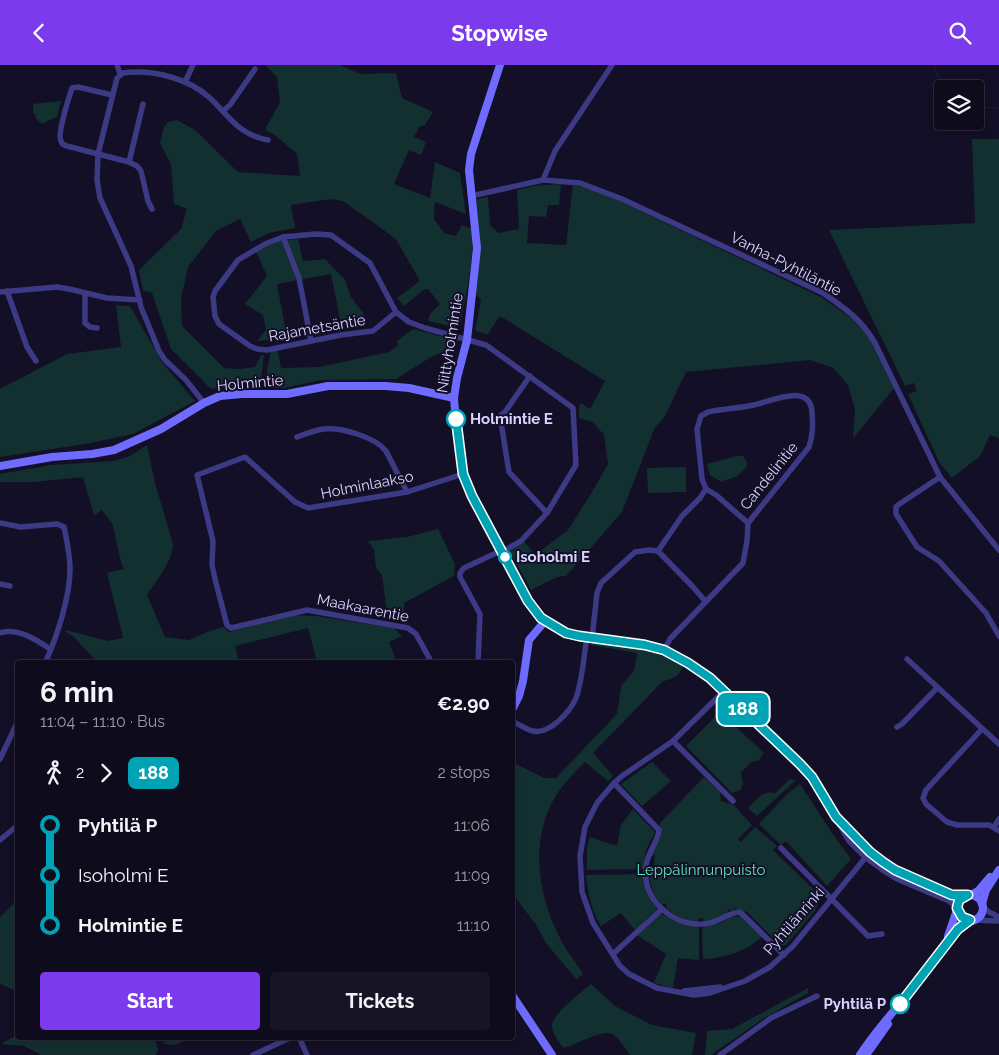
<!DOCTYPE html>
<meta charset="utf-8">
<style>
body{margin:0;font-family:Raleway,sans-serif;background:#171425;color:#f1f3f6;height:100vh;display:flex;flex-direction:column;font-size:19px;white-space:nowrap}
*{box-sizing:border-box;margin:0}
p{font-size:16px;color:#9b9ba3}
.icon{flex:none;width:28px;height:28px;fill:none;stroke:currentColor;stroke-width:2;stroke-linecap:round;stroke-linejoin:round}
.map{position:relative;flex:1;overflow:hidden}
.details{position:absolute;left:15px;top:595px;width:500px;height:380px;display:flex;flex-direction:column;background:#0e0b1c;border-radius:5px;box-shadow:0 2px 8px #0003,0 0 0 1px #2e2b3b}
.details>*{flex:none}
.badge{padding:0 10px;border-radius:8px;font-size:18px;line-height:32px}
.fabs{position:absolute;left:934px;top:15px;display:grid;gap:10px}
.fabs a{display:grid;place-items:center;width:50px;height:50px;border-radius:5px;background:#0e0b1c;box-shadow:0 2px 8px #0003,0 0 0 1px #2e2b3b;font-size:25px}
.map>.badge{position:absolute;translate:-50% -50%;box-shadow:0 0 0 2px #fff}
.legs{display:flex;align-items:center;gap:8px;height:55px;padding:0 25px;font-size:16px}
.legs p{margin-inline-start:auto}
.overview{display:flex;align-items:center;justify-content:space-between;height:85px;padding:0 25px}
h1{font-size:28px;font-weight:700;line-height:38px}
.button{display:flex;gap:10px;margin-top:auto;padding:10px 25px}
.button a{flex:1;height:58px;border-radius:5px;background:#7c3aed;color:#fff;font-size:20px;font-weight:700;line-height:58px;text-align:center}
.button a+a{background:#171425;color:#f1f3f6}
ul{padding:0 25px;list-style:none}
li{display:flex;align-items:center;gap:18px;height:50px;font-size:19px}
li i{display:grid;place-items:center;width:8px;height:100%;margin:0 6px;background:currentColor}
li i::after{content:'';width:12px;height:12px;margin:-6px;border:4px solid;border-radius:50%;background:#0e0b1c}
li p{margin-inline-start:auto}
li:first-child i{background:linear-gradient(#0000 50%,currentColor 0)}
li:last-child i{background:linear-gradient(currentColor 50%,#0000 0)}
header{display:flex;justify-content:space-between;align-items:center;height:65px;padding:0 25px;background:#7c3aed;color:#fff;font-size:22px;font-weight:700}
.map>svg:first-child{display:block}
.green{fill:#12302f}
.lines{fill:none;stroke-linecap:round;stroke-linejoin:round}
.stream{stroke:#0c2248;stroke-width:1}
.street{stroke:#3d3a85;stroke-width:5.5}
.secondary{stroke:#6f6bff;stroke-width:8}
.line-1-casing{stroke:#fff;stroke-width:11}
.line-1{stroke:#00a3b4;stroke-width:8}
.stop-1-dot{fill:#fff;stroke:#00a3b4;stroke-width:2.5}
.labels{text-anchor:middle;stroke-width:4;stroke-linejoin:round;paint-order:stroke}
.street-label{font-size:15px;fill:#d9d4ff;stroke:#130f26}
.stop-label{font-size:15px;font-weight:bold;fill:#d9d4ff;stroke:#130f26;text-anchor:start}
.park-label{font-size:15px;fill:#5fe0c0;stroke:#130f26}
</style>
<header><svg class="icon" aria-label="back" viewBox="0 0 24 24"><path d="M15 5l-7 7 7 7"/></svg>Stopwise<svg class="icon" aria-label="search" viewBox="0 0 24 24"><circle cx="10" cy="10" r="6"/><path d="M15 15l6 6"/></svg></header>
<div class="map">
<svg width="999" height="990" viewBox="0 0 999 990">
<rect width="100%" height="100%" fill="#130f26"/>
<g class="green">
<path d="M 265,0 L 340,0 L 360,9 L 396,8 L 402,33 L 433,47 L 425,60 L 419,62 L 414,72 L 426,77 L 421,90 L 409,85 L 394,119 L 430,133 L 435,97 L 460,108 L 466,149 L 435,137 L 434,154 L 444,168 L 456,171 L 462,160 L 473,164 C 473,196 467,227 460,259 L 455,262 L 428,256 L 430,249 L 440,239 L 428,224 L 425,224 L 404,241 L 397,233 L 420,216 L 396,174 L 343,136 L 331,134 L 291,140 L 295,163 L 269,168 L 251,177 L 240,154 L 216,166 L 188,202 L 181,234 L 182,261 L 224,303 L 240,304 L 255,302 L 261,290 L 264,290 L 260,322 L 240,320 L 211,324 L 171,284 L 152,228 L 143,225 L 139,205 L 181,164 L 187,144 L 174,139 L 171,100 L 160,78 L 164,62 L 168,57 L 177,55 L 195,65 L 238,107 L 300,111 L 297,89 L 275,70 L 265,65 L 280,37 L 277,12 Z"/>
<path d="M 61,36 L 57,52 L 45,57 L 44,59 C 39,58 35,53 35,49 L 33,48 L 33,39 Z"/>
<path d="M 972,74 L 999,74 L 999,373 L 990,370 L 980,391 L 952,413 L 939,397 L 908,329 L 917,326 L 914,318 L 905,321 L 829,165 L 975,158 Z"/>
<path d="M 561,119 L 559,140 L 548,140 L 546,152 L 529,151 L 527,178 L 566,180 L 573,120 L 584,122 L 607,130 L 821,232 L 854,255 L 869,271 L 894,323 L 853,373 L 855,345 L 848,320 L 833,303 L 810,295 L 686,307 L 664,353 L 655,362 L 622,447 L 566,511 L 557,512 L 531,525 L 510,487 L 524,476 L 535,490 L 568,465 L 592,427 L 608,399 L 604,370 L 593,357 L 579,353 L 579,342 L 581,338 L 590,344 L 605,316 L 500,251 L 487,270 L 475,265 L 481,235 L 475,228 L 480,174 L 476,134 L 488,132 L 490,160 L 498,168 L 519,164 L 517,125 L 533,121 Z"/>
<path d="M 298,174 L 303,196 L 325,194 L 345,215 L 351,232 L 363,248 L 367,259 C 360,262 349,261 341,259 L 331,209 L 277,219 L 287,272 L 276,274 L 257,276 L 266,265 L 263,250 L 245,239 L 267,211 L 256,186 L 279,176 Z"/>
<path d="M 116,240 L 130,241 L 162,297 L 195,336 L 133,369 L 91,378 L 0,392 L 0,324 L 67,289 L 121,282 Z"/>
<path d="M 413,264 L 452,274 L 452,279 L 448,285 L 431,292 L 396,314 L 321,315 L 284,323 L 266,323 L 267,306 L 271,284 L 277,283 L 281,303 L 319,302 L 389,287 L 398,280 L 397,276 Z"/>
<path d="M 147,380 L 155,418 L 173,479 C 173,496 156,516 147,530 L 165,572 L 189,575 L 210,566 L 223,562 L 229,567 L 294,550 L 316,551 L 394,563 L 402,571 L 389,577 L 397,597 L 317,597 L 308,563 L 235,581 L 239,597 L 97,597 L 74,572 L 66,567 L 66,565 L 108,576 L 123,573 L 107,508 L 124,504 L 120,494 L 113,460 L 102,445 L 94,450 L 83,412 L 33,417 L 0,417 L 0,409 L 51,400 L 114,396 L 130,391 Z"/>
<path d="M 737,391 L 743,391 L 747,397 L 747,401 L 737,411 L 721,417 L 710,410 L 707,399 Z"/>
<path d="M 686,402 L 686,427 L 648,428 L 647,403 Z"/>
<path d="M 438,464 L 455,499 L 454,511 L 404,538 L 404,552 L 387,548 L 382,510 L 376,503 L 374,485 L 368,476 L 407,472 Z"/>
<path d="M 593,575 L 641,582 L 684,600 L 677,611 L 662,617 L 593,688 L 613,711 L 608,716 L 585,697 C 574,708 563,719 555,732 C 529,777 538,833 562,877 C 568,888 576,898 583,909 L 576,914 L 546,878 L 536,860 L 513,829 L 512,697 L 544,713 L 556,713 L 617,649 L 621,621 L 634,606 L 637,588 L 591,580 Z"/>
<path d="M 720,647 L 764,688 L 758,696 L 751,697 L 741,708 L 743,718 L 741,725 L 732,728 L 686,681 Z"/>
<path d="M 652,697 L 671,716 L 642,741 L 621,719 Z"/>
<path d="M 704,712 L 720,727 L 721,736 L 734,740 L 752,760 L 738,774 L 741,777 L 755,762 L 777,781 L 773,785 L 821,832 L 815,846 L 786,880 L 781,881 L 747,847 L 735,843 L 732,846 L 730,844 L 727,846 L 728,847 L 718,854 L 703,857 L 703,853 L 699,853 L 698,857 C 685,856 675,851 666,843 L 667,840 L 665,838 L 662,840 C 653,831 650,820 649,807 L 653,807 L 655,790 L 650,793 C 653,782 666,770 659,759 Z"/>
<path d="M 790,714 L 796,715 L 757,751 L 748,743 C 758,735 761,725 775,728 Z"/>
<path d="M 800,719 L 832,768 L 851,794 L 827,821 L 786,776 L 781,780 L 759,759 L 786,730 Z"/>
<path d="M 633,744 L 655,767 L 646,785 L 643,804 L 587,805 L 587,783 L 590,772 L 617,781 L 621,760 Z"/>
<path d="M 643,809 L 648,830 L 657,844 L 635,865 L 621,848 L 601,861 C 591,845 588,829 586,810 Z"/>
<path d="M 17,835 L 17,926 L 0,919 L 0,852 Z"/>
<path d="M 660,848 L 676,857 L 699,862 L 699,895 L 678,893 L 673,923 L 654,918 L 666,889 L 637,870 Z"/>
<path d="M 739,851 L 742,852 L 762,872 C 745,887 725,893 703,894 L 702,863 L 723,857 L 731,852 Z"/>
<path d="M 591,919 L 615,941 L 652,960 L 696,968 L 692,990 L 630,990 C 625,984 619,972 612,969 C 602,964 575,981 563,983 C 559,977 553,970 552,962 C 550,950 582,927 591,919 Z"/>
<path d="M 808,923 L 808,928 L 764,953 L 711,990 L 705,990 L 707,966 L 732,964 Z"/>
<path d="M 17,970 L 18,972 L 155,973 L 158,985 L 156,990 L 41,990 L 24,981 L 1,979 Z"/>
<path d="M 163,973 L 163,972 L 191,973 L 175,980 L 164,979 Z"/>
</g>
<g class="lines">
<g class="stream">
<path d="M 934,0 L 943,24"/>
<path d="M 975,42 L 999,43"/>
</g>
<g class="street">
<path d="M 117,0 L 120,9"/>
<path d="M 185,17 L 193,0"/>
<path d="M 112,30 L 78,22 L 72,23 C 69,32 57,69 61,76 C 62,80 64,80 67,81 L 129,97 L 137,101 L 141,106 L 148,136 L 152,144"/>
<path d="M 223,46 L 230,40 L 255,4"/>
<path d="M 129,97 L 143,39"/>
<path d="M 543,115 L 555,86 L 612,0"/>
<path d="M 471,131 L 543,115 L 580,118 L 622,134 L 823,228 C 846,244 861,254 875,278 L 940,412 L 999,485"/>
<path d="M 283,172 L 299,213 L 311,276"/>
<path d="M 7,226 L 27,282 L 36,296"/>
<path d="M 0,227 L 57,222 L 69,224 L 107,233 L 140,235"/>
<path d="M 85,228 L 85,258 L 90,262 L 97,263"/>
<path d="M 396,247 L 373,266 L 341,270 L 267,285 L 257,284 L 250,281 L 219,259 L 215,251 L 213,232 L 215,226 L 238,195 L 265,179 L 283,172 L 316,169 L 331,170 L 370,198 L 396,247 L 409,257 L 425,263 L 486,280 L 573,343 L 576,400 L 547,448 L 521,476 L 502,487 L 496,488 L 464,503 L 460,508 L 460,512 L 480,549 L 478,598"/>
<path d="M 530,311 L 505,347 L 500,351 L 509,407 L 547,448"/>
<path d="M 204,338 L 186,315 L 165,295 L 159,286 L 141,242 L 131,201 L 100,133 L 97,115 L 98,89 L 117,13 L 123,8 C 152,4 188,13 210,33 C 230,52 239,70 268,75"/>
<path d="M 297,372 C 305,369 315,365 324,364 C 341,362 375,372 386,386 L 407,427"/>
<path d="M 940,412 L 898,440 L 896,442 L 896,449 L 917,482 L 939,496 L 968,528 L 986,548 L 999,571"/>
<path d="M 706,424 L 716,430 L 748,458"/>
<path d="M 0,458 L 21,462 L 57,459 L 64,462 C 67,476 70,490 70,504 C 70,532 57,572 45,598"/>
<path d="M 658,486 L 682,451 L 700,433 L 706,424 L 702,414 L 697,364 L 701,351 L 708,347 C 724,344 739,343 754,340 C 772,336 810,317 812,347 C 813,360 813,369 809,382 L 748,458 L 747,476 L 743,498 L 670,574 L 664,585"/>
<path d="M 658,486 L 693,522 L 706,537"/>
<path d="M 0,519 L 10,521"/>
<path d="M 545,556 L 560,565 L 573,570 L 645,580 L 664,585 L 689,598 L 710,613 L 800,699 L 812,712 L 849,776 L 865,792 L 884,806 L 897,814 L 949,836 L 957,843"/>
<path d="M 0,568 C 17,562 37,575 50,584"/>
<path d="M 592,573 L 597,528 L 601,518 L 635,487 L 649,485 L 658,486"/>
<path d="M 907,594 L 999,679"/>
<path d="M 432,598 L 416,569 L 408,563 L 307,545 L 231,563 L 227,560 L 215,514 L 212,500 L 213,476 L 197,410 L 245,392 L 295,437 L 308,443 L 407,427 L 463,409"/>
<path d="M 724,626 L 673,676 L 622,711 L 614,718 L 597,738 L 585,762 L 580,791 L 582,827 L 593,858 L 620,901 L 629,909 L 657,923 L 694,930 L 710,928 L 745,916 L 770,902 L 793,881 L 870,787"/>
<path d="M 512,656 C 519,659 526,665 533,666 C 549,670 570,647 576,633 C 582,617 584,590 587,572"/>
<path d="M 897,662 L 902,659 L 937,623"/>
<path d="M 982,664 L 926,725 L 923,733 L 926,739 L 947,757 L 957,760 L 989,760 L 999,766"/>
<path d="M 673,676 L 733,736"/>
<path d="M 0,694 L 18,656"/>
<path d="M 614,718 L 659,765 C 658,777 647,788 646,801 C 642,835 672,861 704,859 C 718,858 729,847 740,847 L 784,890"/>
<path d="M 839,755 L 870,787 L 895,805 L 952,830 L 968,830"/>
<path d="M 994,762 L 999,754"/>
<path d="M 0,775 L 18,760"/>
<path d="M 781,783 L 868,871 L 882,869"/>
<path d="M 982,841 L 989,847 L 999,852"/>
<path d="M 973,855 L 999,856"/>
<path d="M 613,889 L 662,844"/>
<path d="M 684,926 L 720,922"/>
<path d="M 299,972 L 307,990"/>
<path d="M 253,990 L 292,972"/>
<path d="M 720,990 L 771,953 L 817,931"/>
</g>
<g class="secondary">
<path d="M 500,0 L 471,89 L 469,105 L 477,183 L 467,275 L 457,313 L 454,333 L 457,370 L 463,409 L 472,431 L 528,536 L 545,556 L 529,575 L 523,616 L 519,631 L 512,645"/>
<path d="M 0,401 L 52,392 L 92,389 L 114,385 L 161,364 L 204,338 L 220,331 L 242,329 L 287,329 L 328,321 L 386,321 L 409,323 L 454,333"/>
<path d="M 971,830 L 978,826 L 990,812"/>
<circle cx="970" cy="843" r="13"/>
<path d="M 982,839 L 986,825 L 999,805"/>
<path d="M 948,871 L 957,845"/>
<path d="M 512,930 L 552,990"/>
<path d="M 860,990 C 878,962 902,938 922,911 C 937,892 950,870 970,855"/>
<path d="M 866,990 L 888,959"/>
</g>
</g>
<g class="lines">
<g class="line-1-casing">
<path id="line-1" d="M 456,354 L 463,409 L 472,431 L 528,536 L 541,553 L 566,568 L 579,571 L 645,580 L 664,585 L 688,598 L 710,613 L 800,699 L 812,712 L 836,752 L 870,787 L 883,797 L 895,805 L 945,827 L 952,830 L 968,830 L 959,835 L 957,843 L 962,852 L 970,855 L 958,864 L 900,939"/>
</g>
<use href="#line-1" class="line-1"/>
</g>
<g class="stop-1-dot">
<circle cx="456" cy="354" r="9"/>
<circle cx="505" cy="492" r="6"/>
<circle cx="900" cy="939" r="9"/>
</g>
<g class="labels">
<g class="street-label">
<text transform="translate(786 199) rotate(27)" y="5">Vanha-Pyhtiläntie</text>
<text transform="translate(317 263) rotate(-10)" y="5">Rajametsäntie</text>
<text transform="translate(450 278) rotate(-81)" y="5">Niittyholmintie</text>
<text transform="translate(250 318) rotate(-5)" y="5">Holmintie</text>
<text transform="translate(769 411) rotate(-51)" y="5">Candelinitie</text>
<text transform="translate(367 420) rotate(-11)" y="5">Holminlaakso</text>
<text transform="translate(363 543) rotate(11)" y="5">Maakaarentie</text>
<text transform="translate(794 856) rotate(-49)" y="5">Pyhtilänrinki</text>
</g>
<g class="stop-label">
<text x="470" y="359">Holmintie E</text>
<text x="516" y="497">Isoholmi E</text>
<text x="886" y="944" text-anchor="end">Pyhtilä P</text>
</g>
<g class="park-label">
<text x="701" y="810">Leppälinnunpuisto</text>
</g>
</g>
</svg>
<div class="fabs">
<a><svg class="icon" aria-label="layers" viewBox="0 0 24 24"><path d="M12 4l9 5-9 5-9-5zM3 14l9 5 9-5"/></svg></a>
</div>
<b class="badge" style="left:743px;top:644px;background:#00a3b4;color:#fff">188</b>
<section class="details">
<div class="overview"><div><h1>6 min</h1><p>11:04 – 11:10 · Bus</p></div><b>€2.90</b></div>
<div class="legs"><svg class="icon" aria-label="walk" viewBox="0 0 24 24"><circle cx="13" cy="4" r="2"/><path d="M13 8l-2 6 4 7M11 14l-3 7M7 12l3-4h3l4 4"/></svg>2<svg class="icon" aria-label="forward" viewBox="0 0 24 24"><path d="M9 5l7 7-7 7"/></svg><b class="badge" style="background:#00a3b4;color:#fff">188</b><p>2 stops</p></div>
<ul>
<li><i style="color:#00a3b4"></i><b>Pyhtilä P</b><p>11:06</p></li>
<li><i style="color:#00a3b4"></i><span>Isoholmi E</span><p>11:09</p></li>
<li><i style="color:#00a3b4"></i><b>Holmintie E</b><p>11:10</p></li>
</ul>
<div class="button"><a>Start</a><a>Tickets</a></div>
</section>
</div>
